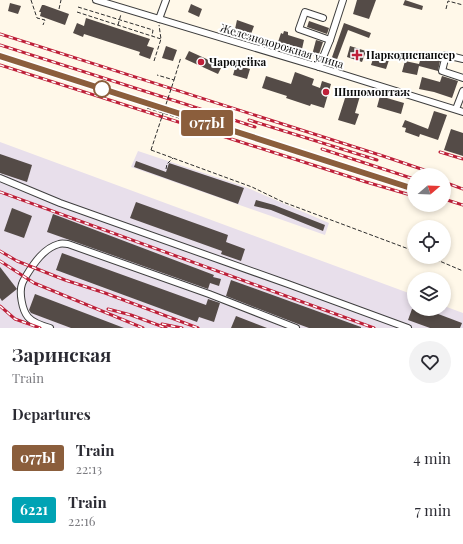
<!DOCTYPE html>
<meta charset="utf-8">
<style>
body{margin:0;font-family:"Playfair Display",serif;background:#f2f2f3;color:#2b2b33;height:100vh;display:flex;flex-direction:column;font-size:15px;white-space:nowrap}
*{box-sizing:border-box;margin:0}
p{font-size:13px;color:#7c7c81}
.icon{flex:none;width:22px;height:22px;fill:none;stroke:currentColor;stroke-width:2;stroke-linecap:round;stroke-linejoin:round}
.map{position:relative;height:328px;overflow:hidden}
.details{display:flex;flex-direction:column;background:#fff;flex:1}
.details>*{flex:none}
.badge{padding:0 8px;border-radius:3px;font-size:14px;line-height:26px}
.needle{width:26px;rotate:71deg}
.tools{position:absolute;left:407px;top:168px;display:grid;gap:8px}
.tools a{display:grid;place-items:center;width:44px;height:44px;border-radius:50%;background:#fff;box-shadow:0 2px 6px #0003;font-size:20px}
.map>.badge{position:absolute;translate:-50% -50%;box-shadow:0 0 0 2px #fff}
h2{padding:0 12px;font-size:15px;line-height:36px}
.round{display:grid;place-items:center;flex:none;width:42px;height:42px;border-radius:21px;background:#f2f2f3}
.overview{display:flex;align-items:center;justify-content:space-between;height:68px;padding:0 12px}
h1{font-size:19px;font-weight:700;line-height:30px}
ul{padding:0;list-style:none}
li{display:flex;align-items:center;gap:12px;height:52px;padding:0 12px}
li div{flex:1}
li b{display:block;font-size:15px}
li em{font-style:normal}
li .badge{min-width:44px;font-weight:700;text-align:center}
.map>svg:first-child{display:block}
.industrial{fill:#e8dfeb}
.building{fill:#544b47}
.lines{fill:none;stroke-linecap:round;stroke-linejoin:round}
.minor-casing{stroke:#3e3e3e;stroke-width:8}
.path{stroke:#2d2d2d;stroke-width:1;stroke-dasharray:4 2;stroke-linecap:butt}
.minor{stroke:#fff;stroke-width:6}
.rail-casing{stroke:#be2039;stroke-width:3}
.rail{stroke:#fff;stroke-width:1.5;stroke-dasharray:4.5;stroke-linecap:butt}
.path-bridge{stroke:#2d2d2d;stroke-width:1;stroke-dasharray:4 2;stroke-linecap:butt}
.line-casing{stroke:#fff;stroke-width:9}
.line{stroke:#8b5e3c;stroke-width:6}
.poi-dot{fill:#be2039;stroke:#fff;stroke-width:1.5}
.stop-dot{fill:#fff;stroke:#8b5e3c;stroke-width:2}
.labels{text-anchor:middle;stroke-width:4;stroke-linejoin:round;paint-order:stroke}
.street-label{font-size:11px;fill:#0b0b0b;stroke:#fff}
.poi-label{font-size:11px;font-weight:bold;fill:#0b0b0b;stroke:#fff;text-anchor:start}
</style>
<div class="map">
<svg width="463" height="328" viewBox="0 0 463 328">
<rect width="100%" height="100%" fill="#fff8e9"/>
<g class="industrial">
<path d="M 0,142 L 414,295 L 414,309 L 444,309 L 444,306 L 463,313 L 463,328 L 0,328 Z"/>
<path d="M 138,151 L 243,186 L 329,223 L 325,235 L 131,167 Z"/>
</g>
<g class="building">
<path d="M 357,0 L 376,0 L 369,19 L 353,14 Z"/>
<path d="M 405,0 L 423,6 L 422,10 L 403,5 Z"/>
<path d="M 10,3 L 21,6 L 18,14 L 8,11 Z"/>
<path d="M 191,4 L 202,9 L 199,17 L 188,12 Z"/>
<path d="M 42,5 L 44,5 L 69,14 L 65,25 L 40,16 L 41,12 L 39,12 Z"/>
<path d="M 86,18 L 150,39 L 147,46 L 154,48 L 150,59 L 139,55 L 140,52 L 84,34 L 83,37 L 73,33 L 77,23 L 84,26 Z"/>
<path d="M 237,20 L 254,26 L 251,34 L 235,29 Z"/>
<path d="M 309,21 L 329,28 L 327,34 L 307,27 Z"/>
<path d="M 344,23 L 371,33 L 369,38 L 348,30 L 336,62 L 331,60 Z"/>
<path d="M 284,31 L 288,32 L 288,35 L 304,40 L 302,49 L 278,42 L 281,33 L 283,34 Z"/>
<path d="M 316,40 L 323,42 L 318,57 L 312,55 Z"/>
<path d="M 166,46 L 177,50 L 173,61 L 162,58 Z"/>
<path d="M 350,46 L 366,51 L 362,62 L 347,57 Z"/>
<path d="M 189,51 L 222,66 L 218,74 L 185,59 Z"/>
<path d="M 423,51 L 441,56 L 438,71 L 419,66 L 417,75 L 402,72 L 405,61 L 419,64 Z"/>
<path d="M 374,56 L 389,60 L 386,69 L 371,65 Z"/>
<path d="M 236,65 L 250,69 L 247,79 L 233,75 Z"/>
<path d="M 295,72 L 314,79 L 312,85 L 320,88 L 322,81 L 331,84 L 324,108 L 311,104 L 310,106 L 286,98 L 287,96 L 262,88 L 266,76 L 291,84 Z"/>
<path d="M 442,76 L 458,81 L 452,98 L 434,92 L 419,89 L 422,77 L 440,82 Z"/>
<path d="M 356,89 L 365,92 L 363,97 L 360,96 L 355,113 L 359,114 L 355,125 L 338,120 L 347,92 L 354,94 Z"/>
<path d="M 380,96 L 404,103 L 401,114 L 377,107 Z"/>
<path d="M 434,111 L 447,115 L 438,140 L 420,134 L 419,137 L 405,132 L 406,128 L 402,127 L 405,120 L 428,129 Z"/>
<path d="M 451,129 L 463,133 L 463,156 L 444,150 Z"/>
<path d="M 0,154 L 32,165 L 27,182 L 0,173 Z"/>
<path d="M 136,161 L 166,172 L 169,163 L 244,188 L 238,204 L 134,167 Z"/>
<path d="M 256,200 L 274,205 L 325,225 L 323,231 L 271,210 L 254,206 Z"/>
<path d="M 136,202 L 228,235 L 226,242 L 245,249 L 241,261 L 221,254 L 222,251 L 130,218 Z"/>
<path d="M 12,208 L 32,216 L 24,238 L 4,231 Z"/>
<path d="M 53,214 L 214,275 L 213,277 L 221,279 L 219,286 L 210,283 L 208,289 L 47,232 Z"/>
<path d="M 62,253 L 206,305 L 208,299 L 220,303 L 214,322 L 199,317 L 197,322 L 56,270 Z"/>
<path d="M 0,267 L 17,289 L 2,301 L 0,298 Z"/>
<path d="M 231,280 L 361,327 L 361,328 L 309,328 L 298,324 L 226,296 Z"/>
<path d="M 35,294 L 124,328 L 71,328 L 31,313 L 29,310 Z"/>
<path d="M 412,309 L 425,309 L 462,323 L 460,328 L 430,328 L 408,320 Z"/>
<path d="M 236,316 L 267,328 L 231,328 Z"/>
</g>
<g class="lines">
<g class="minor-casing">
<g id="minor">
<path d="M 96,0 L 319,67 L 463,112"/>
<path d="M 323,18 L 305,12 L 299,29 L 330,40"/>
<path d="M 159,19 L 166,0"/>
<path d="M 463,59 L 446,55 L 442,71 L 463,78"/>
<path d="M 319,67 L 330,40 L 343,0"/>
<path d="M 456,109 L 463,91"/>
<path d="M 0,178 L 60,203 L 288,284 L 408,328"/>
<path d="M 50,328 C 43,326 33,323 28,317 C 22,310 19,292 22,284 C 23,281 25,278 26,276 C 34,263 44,248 59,244 C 62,243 66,244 68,244 L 209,294 L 296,328"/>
</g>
</g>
<g class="path">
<path d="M 31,0 L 37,18 L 45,20 L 43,25"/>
<path d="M 78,7 L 153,30 L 152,36"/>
<path d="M 59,9 L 61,0"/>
<path d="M 446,9 L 448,1 L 463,5"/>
<path d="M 77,12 L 161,39"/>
<path d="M 118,25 L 121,14"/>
<path d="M 154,61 L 161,39 L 159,25"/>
<path d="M 174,80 L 181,57"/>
<path d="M 147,108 L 179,118"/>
<path d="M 151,150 L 252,187 L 283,202 L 414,251"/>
<path d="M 166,169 L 167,164 L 173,158"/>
<path d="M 430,257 L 463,271"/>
</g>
<use href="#minor" class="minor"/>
<g class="rail-casing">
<g id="rail">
<path d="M 0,34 L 383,156 L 439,175"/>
<path d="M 0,45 L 185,104 L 255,127"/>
<path d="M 0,56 L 218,126 L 414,189"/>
<path d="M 0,65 L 366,182 L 414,196"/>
<path d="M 249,120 L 377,160"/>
<path d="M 322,149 L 414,179"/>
<path d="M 440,152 L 463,159"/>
<path d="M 444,182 L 463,189"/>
<path d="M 0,192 L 374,328"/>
<path d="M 444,199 L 463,205"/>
<path d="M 0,251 L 17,261 L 65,280 L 105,293 L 198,328"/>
<path d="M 0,261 L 34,283 L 143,328"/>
<path d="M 0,306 L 15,319 L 40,328"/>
<path d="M 108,309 L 131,315 L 166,328"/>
<path d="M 162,324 L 182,328"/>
</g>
</g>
<use href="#rail" class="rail"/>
<path class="path-bridge" d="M 151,150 L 174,80 L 157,75"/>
</g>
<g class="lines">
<g class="line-casing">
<path id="line" d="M 0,56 L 218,126 L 414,189"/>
</g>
<use href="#line" class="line"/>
</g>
<g class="poi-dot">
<path d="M355 49h4v4h4v4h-4v4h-4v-4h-4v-4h4z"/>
<circle cx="201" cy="62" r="4"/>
<circle cx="326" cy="92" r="4"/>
</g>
<circle class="stop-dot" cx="102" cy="89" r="8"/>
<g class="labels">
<g class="street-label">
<text transform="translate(282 46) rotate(17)" y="4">Железнодорожная улица</text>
</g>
<g class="poi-label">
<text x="366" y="59">Наркодиспансер</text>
<text x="209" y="66">Чародейка</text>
<text x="334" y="96">Шиномонтаж</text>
</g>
</g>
</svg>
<div class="tools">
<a><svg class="needle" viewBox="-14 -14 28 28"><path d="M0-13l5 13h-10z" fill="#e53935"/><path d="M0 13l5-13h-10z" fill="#7c7c81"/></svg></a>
<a><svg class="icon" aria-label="locate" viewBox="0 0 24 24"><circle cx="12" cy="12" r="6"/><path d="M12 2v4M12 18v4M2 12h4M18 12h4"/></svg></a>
<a><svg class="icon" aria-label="layers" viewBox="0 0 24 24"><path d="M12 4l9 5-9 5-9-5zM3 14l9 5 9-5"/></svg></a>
</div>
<b class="badge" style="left:207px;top:123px;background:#8b5e3c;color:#fff">077Ы</b>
</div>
<section class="details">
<div class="overview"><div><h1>Заринская</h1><p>Train</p></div><a class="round"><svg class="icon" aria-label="heart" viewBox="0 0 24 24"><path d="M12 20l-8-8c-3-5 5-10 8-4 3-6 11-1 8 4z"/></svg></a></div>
<h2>Departures</h2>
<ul>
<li><span class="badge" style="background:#8b5e3c;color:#fff">077Ы</span><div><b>Train</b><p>22:13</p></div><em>4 min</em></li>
<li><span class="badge" style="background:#00a3b4;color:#fff">6221</span><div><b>Train</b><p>22:16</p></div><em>7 min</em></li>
</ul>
</section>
